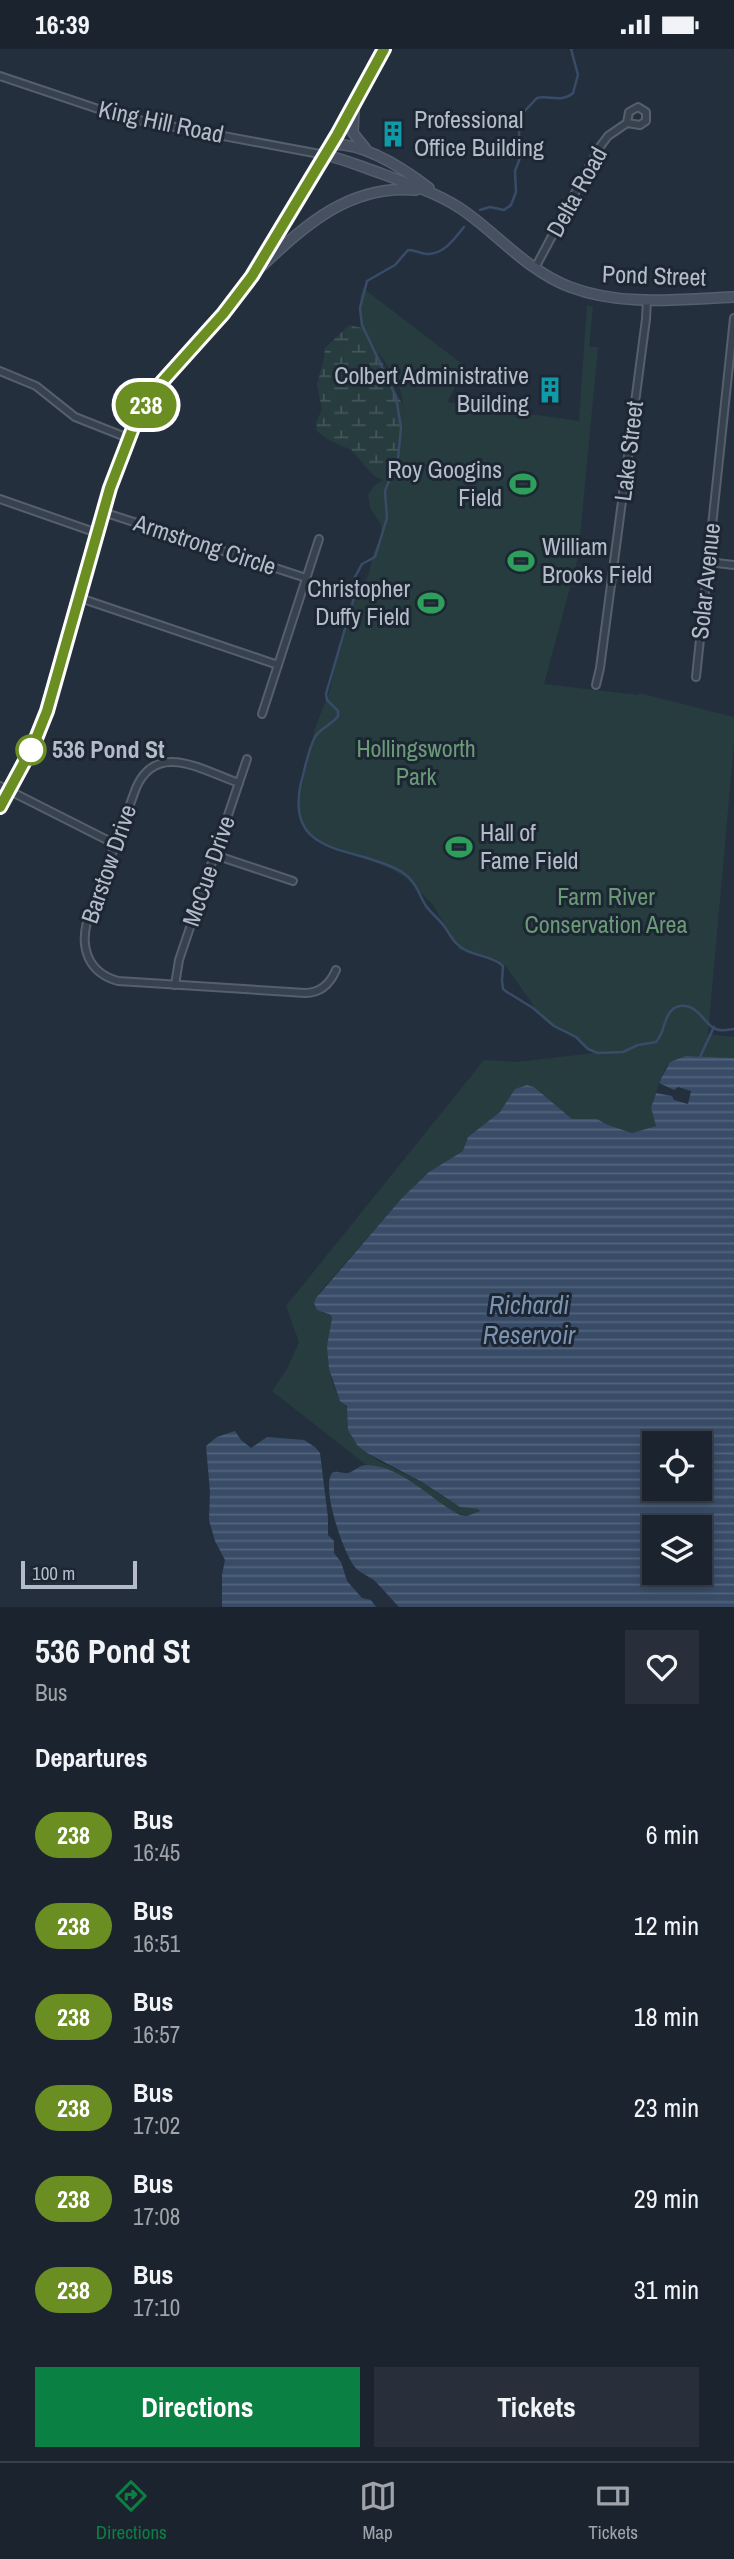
<!DOCTYPE html>
<style>
body{margin:0;font-family:"Archivo Narrow",sans-serif;background:#282f3a;color:#f1f3f6;height:100vh;display:flex;flex-direction:column;font-size:26px;white-space:nowrap}
*{box-sizing:border-box;margin:0}
p{font-size:23px;color:#a0a4aa}
.icon{flex:none;width:38px;height:38px;fill:none;stroke:currentColor;stroke-width:2;stroke-linecap:round;stroke-linejoin:round}
.map{position:relative;height:1558px;overflow:hidden}
.details{display:flex;flex-direction:column;background:#1b232e;flex:1}
.details>*{flex:none}
.badge{padding:0 14px;border-radius:23px;font-size:24px;line-height:46px}
.buttons{position:absolute;left:642px;top:1382px;display:grid;gap:14px}
.buttons a{display:grid;place-items:center;width:70px;height:70px;border-radius:0px;background:#1b232e;box-shadow:0 4px 10px #0003,0 0 0 2px #39404a;font-size:35px}
.scale{position:absolute;left:21px;bottom:18px;width:116px;box-sizing:border-box;padding-left:7px;border:4px solid #b4bcc9;border-top:0;font-size:19px;line-height:24px;white-space:nowrap;color:#b4bcc9;-webkit-text-stroke:5px #1d2633;paint-order:stroke}
.map>.badge{position:absolute;translate:-50% -50%;box-shadow:0 0 0 4px #fff}
h2{padding:0 35px;font-size:26px;line-height:63px}
.round{display:grid;place-items:center;flex:none;width:74px;height:74px;border-radius:0px;background:#282f3a}
.overview{display:flex;align-items:center;justify-content:space-between;height:119px;padding:0 35px}
h1{font-size:33px;font-weight:800;line-height:52px}
.button{display:flex;gap:14px;margin-top:auto;padding:14px 35px}
.button a{flex:1;height:80px;border-radius:0px;background:#0b8043;color:#fff;font-size:28px;font-weight:800;line-height:80px;text-align:center}
.button a+a{background:#282f3a;color:#f1f3f6}
ul{padding:0;list-style:none}
li{display:flex;align-items:center;gap:21px;height:91px;padding:0 35px}
li div{flex:1}
li b{display:block;font-size:26px}
li em{font-style:normal}
li .badge{min-width:77px;font-weight:700;text-align:center}
.status{display:flex;justify-content:space-between;align-items:center;height:49px;padding:0 35px;background:#1b232e;direction:ltr}
.status svg{height:19px;fill:currentColor}
.tab-bar{display:flex;justify-content:space-around;align-items:center;height:98px;border-top:2px solid #39404a;background:#1b232e;font-size:19px;color:#a0a4aa}
.tab-bar a{display:grid;justify-items:center;gap:4px}
.tab-bar .on{color:#0b8043}
.map>svg:first-child{display:block}
.wetland{fill:url(#wetland-marsh)}
.green{fill:#263c3f}
.water{fill:url(#water-rules);fill-rule:evenodd}
.pier{fill:#242f3e}
.lines{fill:none;stroke-linecap:round;stroke-linejoin:round}
.stream{stroke:#394c67;stroke-width:2.5}
.street-casing{stroke:#565f6c;stroke-width:10}
.secondary-casing{stroke:#565f6c;stroke-width:12}
.street{stroke:#38414e;stroke-width:6}
.secondary{stroke:#465061;stroke-width:9}
.line-casing{stroke:#fff;stroke-width:16}
.line{stroke:#6b8e23;stroke-width:10}
.stop-dot{fill:#fff;stroke:#6b8e23;stroke-width:3.5}
.labels{text-anchor:middle;stroke-width:6;stroke-linejoin:round;paint-order:stroke}
.poi-label{font-size:24px;fill:#b4bcc9;stroke:#1d2633;text-anchor:start}
.street-label{font-size:24px;fill:#b4bcc9;stroke:#1d2633}
.park-label{font-size:24px;fill:#6b9a76;stroke:#1d2633}
.stop-label{font-size:24px;font-weight:bold;fill:#b4bcc9;stroke:#1d2633;text-anchor:start}
.water-label{font-size:26px;font-style:italic;fill:#7c92b1;stroke:#1d2633}
</style>
<div class="status"><b>16:39</b><svg viewBox="0 0 49 12"><path d="M0 12V9h3v3zM5 12V6h3v6zM10 12V3h3v9zM15 12V0h3v12zM26 1h20v11H26zM47 4h2v5h-2z"/></svg></div>
<div class="map">
<svg width="734" height="1558" viewBox="0 0 734 1558">
<defs>
<pattern id="wetland-marsh" width="20" height="14" patternUnits="userSpaceOnUse" patternTransform="scale(1.75)"><rect width="20" height="14" fill="#263c3f"/><path d="M1 5h8M5 5V1M11 12h8M15 12V8" fill="none" stroke="#435659"/></pattern>
<pattern id="water-rules" width="6" height="5" patternUnits="userSpaceOnUse" patternTransform="scale(1.75)"><rect width="6" height="5" fill="#394c67"/><path d="M0 2.5h6" fill="none" stroke="#53647b"/></pattern>
</defs>
<rect width="100%" height="100%" fill="#242f3e"/>
<path class="wetland" d="M 349,276 L 367,280 L 403,357 L 405,395 L 396,429 L 385,432 L 374,427 L 351,401 L 327,390 L 317,382 L 316,374 L 322,360 L 317,336 L 324,309 L 325,299 Z"/>
<path class="green" d="M 363,239 L 466,318 L 447,353 L 579,372 L 587,256 L 593,258 L 589,298 L 598,298 L 578,509 L 544,635 L 638,646 L 639,644 L 734,668 L 734,694 L 708,985 L 734,988 L 734,1009 L 686,1007 L 666,1017 L 651,1059 L 656,1077 L 632,1084 L 608,1076 L 597,1070 L 572,1070 L 534,1038 L 527,1036 L 500,1063 L 468,1088 L 464,1102 L 429,1123 L 402,1149 L 319,1244 L 322,1264 L 331,1266 L 332,1269 C 327,1298 325,1319 338,1347 C 340,1352 346,1354 347,1360 C 351,1377 345,1384 361,1399 C 378,1415 401,1421 421,1433 C 440,1444 455,1460 478,1460 L 480,1462 L 467,1467 L 449,1461 L 405,1430 L 365,1415 L 272,1342 L 287,1320 L 299,1293 L 286,1257 L 484,1011 L 517,1013 L 593,1004 L 578,990 L 552,977 L 542,969 L 506,917 L 494,909 L 470,905 L 459,900 L 433,856 L 406,829 L 389,819 L 314,790 L 301,774 L 299,752 L 315,679 L 330,641 L 337,605 L 347,576 L 349,557 L 368,527 L 374,502 L 382,485 L 381,475 L 370,459 L 368,445 L 375,436 L 392,426 C 401,399 408,368 400,341 C 389,303 347,287 363,239 Z"/>
<g class="water">
<path d="M 686,1007 L 734,1009 L 734,1558 L 399,1558 C 391,1550 384,1541 376,1533 C 370,1527 360,1525 354,1517 C 343,1502 321,1439 332,1424 C 338,1421 341,1425 348,1424 C 355,1422 360,1415 368,1416 C 403,1418 431,1451 460,1466 L 467,1467 L 480,1462 L 478,1460 L 460,1458 L 422,1433 L 367,1404 L 357,1396 L 348,1381 L 347,1357 L 340,1352 L 329,1320 L 327,1297 L 332,1269 L 331,1266 L 317,1261 L 314,1254 L 316,1249 L 402,1149 L 429,1123 L 463,1102 L 468,1088 L 500,1063 L 515,1040 L 527,1036 L 534,1038 L 572,1070 L 597,1070 L 608,1076 L 632,1084 L 656,1077 L 651,1059 L 661,1030 L 670,1013 ZM 654,1395 L 700,1395 L 700,1440 L 654,1440 ZM 654,1479 L 700,1479 L 700,1524 L 654,1524 Z"/>
<path d="M 235,1382 L 241,1391 L 251,1399 L 267,1388 L 304,1391 L 315,1398 L 320,1404 L 328,1469 L 328,1486 L 334,1492 L 334,1504 L 341,1513 L 347,1532 L 362,1549 L 371,1551 L 376,1558 L 222,1558 L 222,1526 L 225,1511 L 215,1492 L 209,1471 L 210,1443 L 206,1397 L 217,1388 Z"/>
</g>
<path class="pier" d="M 659,1034 L 674,1041 L 678,1038 L 691,1042 L 688,1055 L 674,1051 L 672,1047 L 656,1044 Z"/>
<g class="lines">
<g class="stream">
<path d="M 480,161 L 490,158 L 504,161 L 511,156 L 516,143 L 515,122 L 522,104 L 519,86 L 520,67 L 537,49 C 549,46 562,54 573,44 L 578,26 L 571,0"/>
<path d="M 464,178 C 454,190 444,206 426,205 C 419,204 415,201 408,201 L 395,216 L 367,232 L 360,259 L 362,276 L 396,348 L 401,379 L 398,409 L 385,442 L 387,469 L 375,508 L 362,515 L 355,528 L 353,552 L 326,645 L 327,651 L 338,662 L 338,667 C 332,676 320,679 315,688 C 308,701 305,720 301,734 C 284,810 357,796 402,823 C 416,832 418,844 426,857 C 431,864 439,870 444,877 C 448,882 451,889 456,894 C 469,908 491,905 503,917 L 502,932 L 503,940 L 507,943 L 533,959 L 554,977 L 576,988 L 588,1000 L 598,1004 L 623,1003 L 638,996 L 656,993 C 666,983 663,960 680,957 C 696,955 702,970 712,978 C 718,983 727,981 734,980"/>
<path d="M 700,1008 L 714,978"/>
</g>
<g class="street-casing">
<g id="street">
<path d="M 0,27 L 122,68 L 325,106"/>
<path d="M 638,58 L 646,63 L 646,72 L 640,76 L 627,74 L 629,63 Z"/>
<path d="M 535,219 L 599,99 L 608,87 L 627,74"/>
<path d="M 0,322 L 36,337 L 75,368 L 128,389"/>
<path d="M 0,450 L 97,484"/>
<path d="M 103,463 L 306,529"/>
<path d="M 708,513 L 734,516"/>
<path d="M 80,549 L 278,616"/>
<path d="M 696,628 L 734,269"/>
<path d="M 596,636 L 600,619 L 646,270 L 647,250"/>
<path d="M 262,665 L 319,490"/>
<path d="M 239,734 C 205,723 157,690 136,739 L 87,873 C 80,900 89,924 118,932 L 305,944 C 321,944 330,935 336,921"/>
<path d="M 0,737 L 115,795"/>
<path d="M 215,806 L 293,832"/>
<path d="M 175,936 L 179,911 L 247,710"/>
</g>
</g>
<g class="secondary-casing">
<g id="secondary">
<path d="M 354,60 L 353,84 L 366,100"/>
<path d="M 331,95 C 365,94 403,119 429,139"/>
<path d="M 325,106 C 344,110 362,118 380,124 C 411,136 441,145 467,164 C 501,189 530,223 570,238 C 622,258 680,250 734,248"/>
<path d="M 262,217 C 306,175 351,135 416,141"/>
<path d="M 0,758 L 33,697 L 49,658 L 110,439 L 133,379 L 161,334 L 223,265 L 252,227 L 337,86 L 384,0"/>
</g>
</g>
<use href="#street" class="street"/>
<use href="#secondary" class="secondary"/>
</g>
<g class="lines">
<g class="line-casing">
<path id="line" d="M 0,758 L 33,697 L 47,662 L 110,439 L 133,379 L 161,334 L 223,265 L 252,227 L 337,86 L 384,0"/>
</g>
<use href="#line" class="line"/>
</g>
<defs>
<g id="building-bare" transform="scale(2.1)"><path d="M-4-6H4V6H1V3H-1V6H-4ZM-2.5-4.3h1.7v1.8h-1.7ZM.8-4.3h1.7v1.8H.8ZM-2.5-1h1.7V.8h-1.7ZM.8-1h1.7V.8H.8Z" fill="#0f9aa8" stroke="#1d2633" stroke-width="2.5" paint-order="stroke"/></g>
<g id="stadium-bare" transform="scale(2.1)"><path d="M0-5a6.5 5 0 1 0 0 10a6.5 5 0 1 0 0-10ZM-3.5-1.8h7v3.6h-7Z" fill="#2e9e5b" stroke="#1d2633" stroke-width="2.5" paint-order="stroke"/></g>
</defs>
<g fill-rule="evenodd">
<use href="#building-bare" x="393" y="85"/>
<use href="#building-bare" x="550" y="341"/>
<use href="#stadium-bare" x="523" y="435"/>
<use href="#stadium-bare" x="521" y="512"/>
<use href="#stadium-bare" x="431" y="554"/>
<use href="#stadium-bare" x="459" y="798"/>
</g>
<circle class="stop-dot" cx="31" cy="701" r="14"/>
<g class="labels">
<g class="poi-label">
<text x="414" y="79">Professional<tspan x="414" dy="28">Office Building</tspan></text>
<text x="529" y="335" text-anchor="end">Colbert Administrative<tspan x="529" dy="28">Building</tspan></text>
<text x="502" y="429" text-anchor="end">Roy Googins<tspan x="502" dy="28">Field</tspan></text>
<text x="542" y="506">William<tspan x="542" dy="28">Brooks Field</tspan></text>
<text x="410" y="548" text-anchor="end">Christopher<tspan x="410" dy="28">Duffy Field</tspan></text>
<text x="480" y="792">Hall of<tspan x="480" dy="28">Fame Field</tspan></text>
</g>
<g class="street-label">
<text transform="translate(161 73) rotate(12)" y="8">King Hill Road</text>
<text transform="translate(577 143) rotate(-61)" y="8">Delta Road</text>
<text transform="translate(654 227) rotate(2)" y="8">Pond Street</text>
<text transform="translate(629 402) rotate(-83)" y="8">Lake Street</text>
<text transform="translate(205 496) rotate(18)" y="8">Armstrong Circle</text>
<text transform="translate(706 532) rotate(-84)" y="8">Solar Avenue</text>
<text transform="translate(109 815) rotate(-71)" y="8">Barstow Drive</text>
<text transform="translate(209 822) rotate(-71)" y="8">McCue Drive</text>
</g>
<g class="park-label">
<text x="416" y="708">Hollingsworth<tspan x="416" dy="28">Park</tspan></text>
<text x="606" y="856">Farm River<tspan x="606" dy="28">Conservation Area</tspan></text>
</g>
<g class="stop-label">
<text x="52" y="709">536 Pond St</text>
</g>
<g class="water-label">
<text x="529" y="1265">Richardi<tspan x="529" dy="30">Reservoir</tspan></text>
</g>
</g>
</svg>
<div class="buttons">
<a><svg class="icon" aria-label="locate" viewBox="0 0 24 24"><circle cx="12" cy="12" r="6"/><path d="M12 2v4M12 18v4M2 12h4M18 12h4"/></svg></a>
<a><svg class="icon" aria-label="layers" viewBox="0 0 24 24"><path d="M12 4l9 5-9 5-9-5zM3 14l9 5 9-5"/></svg></a>
</div>
<div class="scale">100 m</div>
<b class="badge" style="left:146px;top:356px;background:#6b8e23;color:#fff">238</b>
</div>
<section class="details">
<div class="overview"><div><h1>536 Pond St</h1><p>Bus</p></div><a class="round"><svg class="icon" aria-label="heart" viewBox="0 0 24 24"><path d="M12 20l-8-8c-3-5 5-10 8-4 3-6 11-1 8 4z"/></svg></a></div>
<h2>Departures</h2>
<ul>
<li><span class="badge" style="background:#6b8e23;color:#fff">238</span><div><b>Bus</b><p>16:45</p></div><em>6 min</em></li>
<li><span class="badge" style="background:#6b8e23;color:#fff">238</span><div><b>Bus</b><p>16:51</p></div><em>12 min</em></li>
<li><span class="badge" style="background:#6b8e23;color:#fff">238</span><div><b>Bus</b><p>16:57</p></div><em>18 min</em></li>
<li><span class="badge" style="background:#6b8e23;color:#fff">238</span><div><b>Bus</b><p>17:02</p></div><em>23 min</em></li>
<li><span class="badge" style="background:#6b8e23;color:#fff">238</span><div><b>Bus</b><p>17:08</p></div><em>29 min</em></li>
<li><span class="badge" style="background:#6b8e23;color:#fff">238</span><div><b>Bus</b><p>17:10</p></div><em>31 min</em></li>
</ul>
<div class="button"><a>Directions</a><a>Tickets</a></div>
</section>
<nav class="tab-bar">
<a class="on"><svg class="icon" aria-label="directions" viewBox="0 0 24 24"><path d="M12 3l9 9-9 9-9-9zM9 14v-3h6M13 9l2 2-2 2"/></svg>Directions</a>
<a><svg class="icon" aria-label="map" viewBox="0 0 24 24"><path d="M3 6l6-2 6 2 6-2v14l-6 2-6-2-6 2zM9 4v14M15 6v14"/></svg>Map</a>
<a><svg class="icon" aria-label="tickets" viewBox="0 0 24 24"><path d="M3 7h18v10H3zM15 7v10"/></svg>Tickets</a>
</nav>
